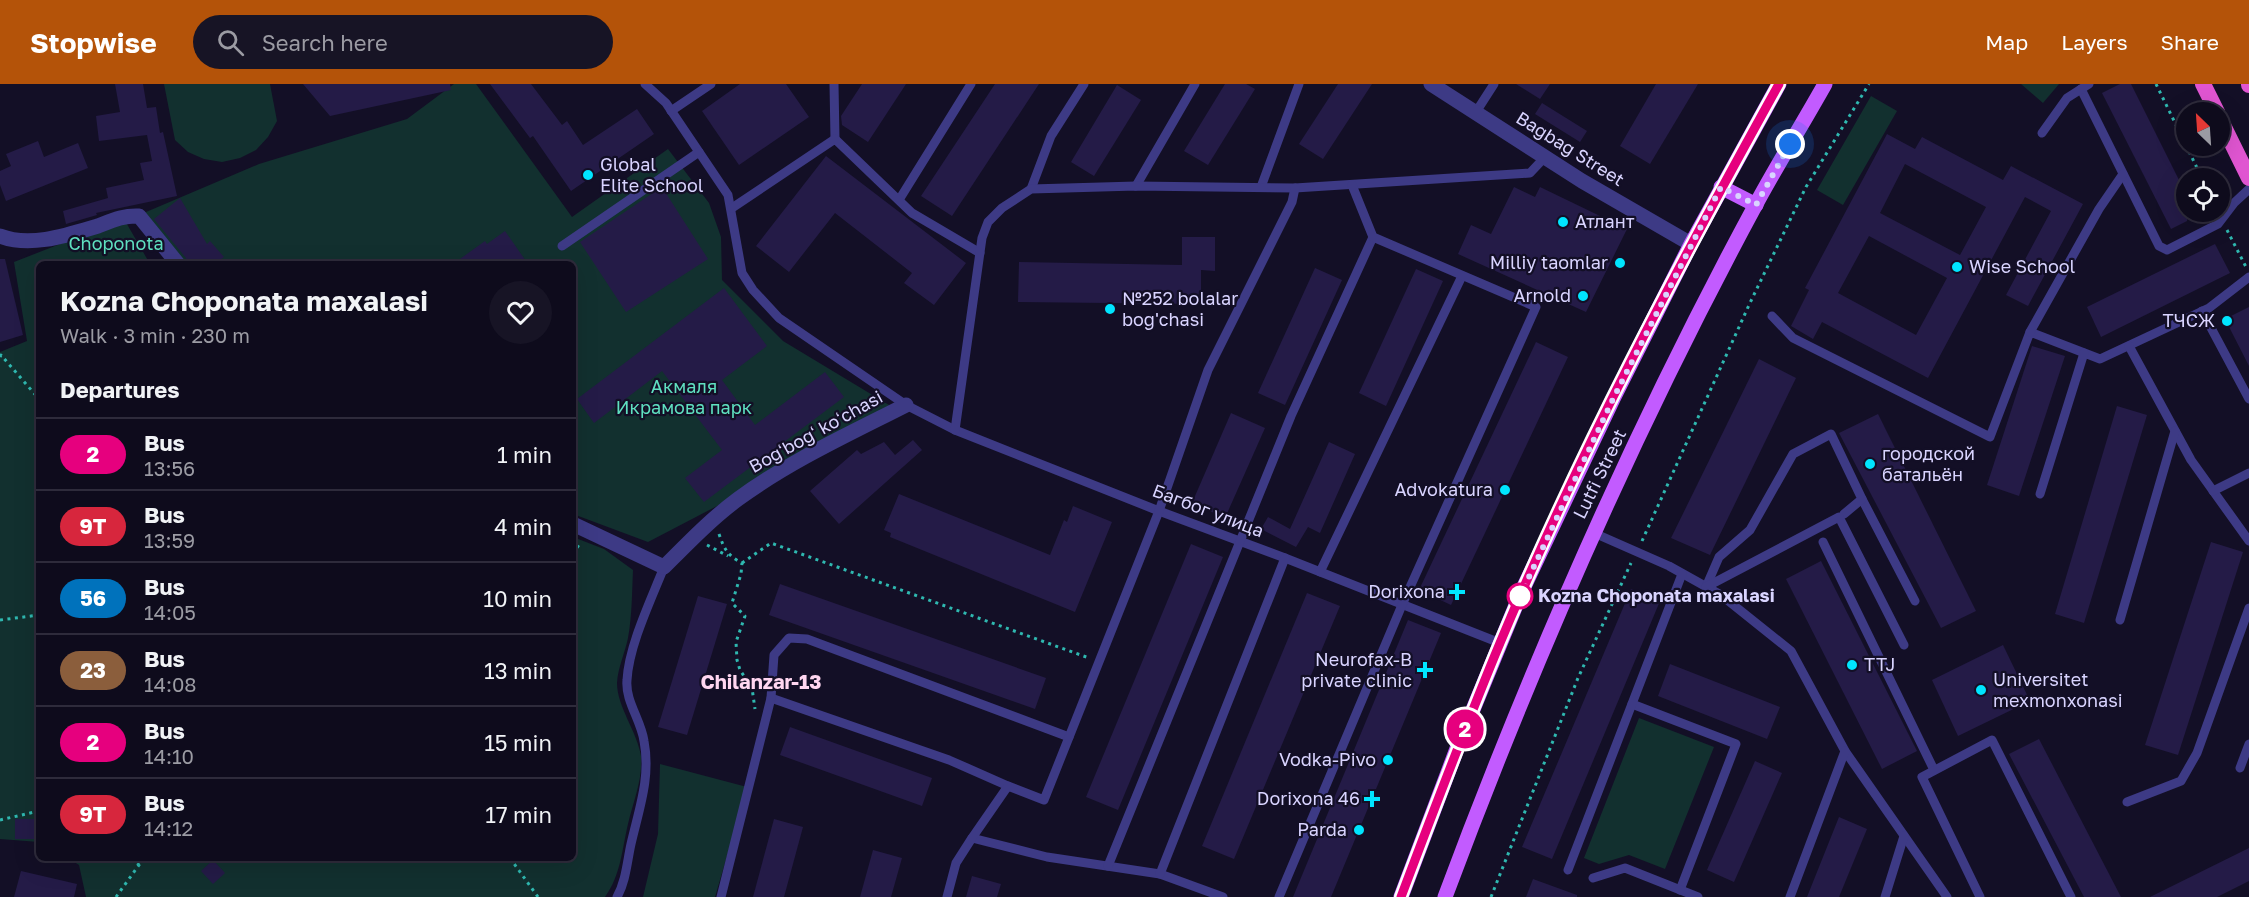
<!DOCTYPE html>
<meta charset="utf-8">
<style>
body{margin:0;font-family:"Golos Text",sans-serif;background:#171425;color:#f1f3f6;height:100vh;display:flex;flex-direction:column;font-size:22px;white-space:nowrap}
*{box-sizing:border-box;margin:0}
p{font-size:20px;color:#9b9ba3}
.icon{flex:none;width:33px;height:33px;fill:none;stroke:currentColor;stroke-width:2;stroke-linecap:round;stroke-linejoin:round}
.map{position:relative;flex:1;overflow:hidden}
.drawer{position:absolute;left:36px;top:177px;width:540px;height:600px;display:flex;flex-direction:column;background:#0e0b1c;border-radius:9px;box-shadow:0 6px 24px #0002,0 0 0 2px #2e2b3b}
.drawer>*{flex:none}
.badge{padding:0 12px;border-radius:20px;font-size:21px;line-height:39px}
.needle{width:39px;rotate:335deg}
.fabs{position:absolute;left:2176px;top:18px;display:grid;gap:12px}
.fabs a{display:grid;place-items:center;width:54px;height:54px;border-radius:50%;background:#0e0b1c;box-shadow:0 6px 24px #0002,0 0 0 2px #2e2b3b;font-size:30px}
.you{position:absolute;width:30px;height:30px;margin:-15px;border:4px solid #fff;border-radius:50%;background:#1a73e8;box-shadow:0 0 0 9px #1a73e833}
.map>.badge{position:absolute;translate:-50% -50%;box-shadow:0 0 0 3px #fff}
h2{padding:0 24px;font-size:22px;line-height:54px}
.round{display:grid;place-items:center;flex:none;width:63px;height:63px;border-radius:32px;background:#171425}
.headline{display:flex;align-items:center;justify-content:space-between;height:102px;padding:0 24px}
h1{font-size:28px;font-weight:700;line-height:45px}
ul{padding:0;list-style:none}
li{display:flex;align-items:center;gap:18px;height:72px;padding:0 24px;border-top:2px solid #2e2b3b}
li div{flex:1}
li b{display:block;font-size:22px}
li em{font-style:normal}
li .badge{min-width:66px;font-weight:700;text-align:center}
header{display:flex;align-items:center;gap:36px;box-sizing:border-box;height:84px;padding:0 30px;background:#b45309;color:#fff}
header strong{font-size:28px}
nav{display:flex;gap:33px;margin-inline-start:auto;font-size:21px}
.search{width:420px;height:54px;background:#171425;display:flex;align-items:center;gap:15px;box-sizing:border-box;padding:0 21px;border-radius:33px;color:#9b9ba3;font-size:22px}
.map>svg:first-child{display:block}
.green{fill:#12302f}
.building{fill:#241b47;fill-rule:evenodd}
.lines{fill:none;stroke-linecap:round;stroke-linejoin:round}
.path{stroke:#2fb8b0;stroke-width:3;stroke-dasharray:3 4.5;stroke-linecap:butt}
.service{stroke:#3d3a85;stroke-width:9}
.minor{stroke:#3d3a85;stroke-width:15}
.primary{stroke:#c25bff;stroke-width:15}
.trunk{stroke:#e055d1;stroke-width:16}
.line-casing{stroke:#fff;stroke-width:14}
.line{stroke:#e6007e;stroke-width:9}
.walk{stroke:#d9d4ff;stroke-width:6;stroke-dasharray:0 10.8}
.poi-dot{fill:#00e5ff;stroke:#130f26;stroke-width:2}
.stop-dot{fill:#fff;stroke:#e6007e;stroke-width:3}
.labels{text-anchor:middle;stroke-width:4.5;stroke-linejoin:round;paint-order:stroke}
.street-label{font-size:18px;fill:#d9d4ff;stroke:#130f26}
.poi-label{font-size:18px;fill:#d9d4ff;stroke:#130f26;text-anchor:end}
.park-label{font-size:18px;fill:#5fe0c0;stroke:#130f26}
.stop-label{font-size:18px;font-weight:bold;fill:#d9d4ff;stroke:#130f26;text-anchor:start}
.neighbourhood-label{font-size:20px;font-weight:bold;fill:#ffd6f0;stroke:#130f26}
</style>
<header>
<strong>Stopwise</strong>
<div class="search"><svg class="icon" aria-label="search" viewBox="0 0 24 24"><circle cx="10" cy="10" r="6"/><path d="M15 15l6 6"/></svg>Search here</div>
<nav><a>Map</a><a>Layers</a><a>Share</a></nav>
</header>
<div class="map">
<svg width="2249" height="813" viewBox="0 0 2249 813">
<rect width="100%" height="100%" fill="#130f26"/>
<g class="green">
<path d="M 164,0 L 270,0 L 277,37 L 268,53 L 256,66 L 240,74 L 222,78 L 204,75 L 188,68 L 175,56 Z"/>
<path d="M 454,0 L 476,0 L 572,133 L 668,65 L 709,119 L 721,153 L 722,196 L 783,257 L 899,327 L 648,458 L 573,430 L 573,180 L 172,180 L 139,131 L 259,80 L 407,35 Z"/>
<path d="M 2021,0 L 2059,0 L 2043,19 Z"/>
<path d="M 1871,12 L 1897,27 L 1843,121 L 1817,106 Z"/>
<path d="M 124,135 L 150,180 L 39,180 L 39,758 L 0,755 L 0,268 L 27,257 L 14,178 Z"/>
<path d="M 573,453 L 604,465 L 633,486 C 632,508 632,533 628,554 C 625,569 618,583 617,599 C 617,623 637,647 641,672 C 643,695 633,718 628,740 C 622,765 621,791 605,813 L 86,813 L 79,781 L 68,774 L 573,774 Z"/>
<path d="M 1639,634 L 1714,663 L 1665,785 L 1629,771 L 1599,780 L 1584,774 Z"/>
<path d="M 660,680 L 747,703 L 715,813 L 643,813 L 658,750 Z"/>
</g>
<g class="building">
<path d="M 115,0 L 143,0 L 147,24 L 156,23 L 160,49 L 163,48 L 177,112 L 96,129 L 97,131 L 66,140 L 63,127 L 108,114 L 106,104 L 144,96 L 140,79 L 152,77 L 147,51 L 99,57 L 96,32 L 120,28 Z"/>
<path d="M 303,0 L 450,0 L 451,6 L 330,32 Z"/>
<path d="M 490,0 L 531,0 L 562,41 L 567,37 L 583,61 L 637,25 L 654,50 L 571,107 L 533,52 L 530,54 Z"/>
<path d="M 740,0 L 786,0 L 809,33 L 739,81 L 702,27 Z"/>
<path d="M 862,0 L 906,0 L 868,58 L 842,41 L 841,32 Z"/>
<path d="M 995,0 L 1039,0 L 952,132 L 921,112 Z"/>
<path d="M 1225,0 L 1246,0 L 1255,5 L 1208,81 L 1184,67 Z"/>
<path d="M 1338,0 L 1372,0 L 1323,75 L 1299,60 Z"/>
<path d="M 1516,0 L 1550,0 L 1540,15 Z"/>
<path d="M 1656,0 L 1698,0 L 1650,80 L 1620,62 Z"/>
<path d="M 2120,0 L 2131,0 L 2187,112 L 2187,137 L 2171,145 L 2102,9 Z"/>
<path d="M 1117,1 L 1141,16 L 1094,92 L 1071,78 Z"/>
<path d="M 1542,19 L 1587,47 L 1580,58 L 1535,30 Z"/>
<path d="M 1887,50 L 1915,65 L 1922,53 L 2003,96 L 2011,82 L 2083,120 L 2028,222 L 2006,211 L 2051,127 L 2025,113 L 1928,294 L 1822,238 L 1813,255 L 1791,242 L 1809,206 L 1805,204 ZM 1905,80 L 1986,123 L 1960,171 L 1880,129 ZM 1869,152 L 1947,194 L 1916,251 L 1838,209 Z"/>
<path d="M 38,57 L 44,73 L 78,59 L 88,84 L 6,117 L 0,101 L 0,87 L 11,82 L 6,70 Z"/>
<path d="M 826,72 L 966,179 L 934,221 L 904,199 L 912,189 L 835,129 L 789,188 L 756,162 Z"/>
<path d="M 662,103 L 708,175 L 626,228 L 580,158 Z"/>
<path d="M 1514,103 L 1535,113 L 1540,103 L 1627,145 L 1586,228 L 1458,170 L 1471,141 L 1491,150 Z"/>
<path d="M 180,114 L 207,160 L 210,157 L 224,173 L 215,180 L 188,180 L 186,174 L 154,135 Z"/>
<path d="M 505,147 L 528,180 L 453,180 L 485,157 L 487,160 Z"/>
<path d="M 1182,153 L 1215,153 L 1215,187 L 1201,186 L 1201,220 L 1018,218 L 1019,178 L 1182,181 Z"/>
<path d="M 2215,160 L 2230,189 L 2101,253 L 2087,223 Z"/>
<path d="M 0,175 L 5,175 L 23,251 L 0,258 Z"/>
<path d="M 1315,184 L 1342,196 L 1285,321 L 1258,309 Z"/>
<path d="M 1416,185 L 1443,197 L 1386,322 L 1359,309 Z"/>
<path d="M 724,204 L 767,262 L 722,296 L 755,341 L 825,288 L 844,313 L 704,418 L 685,394 L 722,366 L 662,287 L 594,339 L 577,315 Z"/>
<path d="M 2249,223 L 2249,282 L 2225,235 Z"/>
<path d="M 1536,258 L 1568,273 L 1451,521 L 1419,506 Z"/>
<path d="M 2032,262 L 2065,272 L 2019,412 L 1987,401 Z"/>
<path d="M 1759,275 L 1796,294 L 1710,471 L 1671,454 Z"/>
<path d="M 2117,322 L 2147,331 L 2084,539 L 2055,530 Z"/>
<path d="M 1231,329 L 1265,344 L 1225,434 L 1192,419 Z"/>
<path d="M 1878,330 L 1976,527 L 1941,544 L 1839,349 Z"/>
<path d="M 913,356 L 922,366 L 839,440 L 810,407 L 857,366 L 861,370 L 884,358 L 895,371 Z"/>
<path d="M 1329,358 L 1355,370 L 1320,449 L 1308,443 L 1296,463 L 1261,445 L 1268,433 L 1290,445 Z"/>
<path d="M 899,410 L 1050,471 L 1064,436 L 1067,438 L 1073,422 L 1112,438 L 1075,528 L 890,453 L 891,449 L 884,446 Z"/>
<path d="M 2211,458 L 2243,468 L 2178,671 L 2145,661 Z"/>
<path d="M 1191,460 L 1223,473 L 1118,726 L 1086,713 Z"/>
<path d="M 1821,477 L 1917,667 L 1882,685 L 1786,495 Z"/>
<path d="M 780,500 L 1046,594 L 1035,625 L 769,531 Z"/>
<path d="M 1631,505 L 1660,517 L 1552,775 L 1522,763 Z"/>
<path d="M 1307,509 L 1340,522 L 1234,775 L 1202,762 Z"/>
<path d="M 698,512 L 727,520 L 687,651 L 658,643 Z"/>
<path d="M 1408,536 L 1441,549 L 1331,813 L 1293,813 Z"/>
<path d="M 2003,561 L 2030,617 L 1958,652 L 1932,596 Z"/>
<path d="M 1670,580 L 1780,623 L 1767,655 L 1658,612 Z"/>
<path d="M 790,643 L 932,694 L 922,722 L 780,671 Z"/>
<path d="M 2039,655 L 2121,813 L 2084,813 L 2009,670 Z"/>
<path d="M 1755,677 L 1782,689 L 1734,798 L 1707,786 Z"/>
<path d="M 1839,733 L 1867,745 L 1839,813 L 1807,813 Z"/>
<rect x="15" y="735" width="24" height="20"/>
<path d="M 774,735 L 803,743 L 784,813 L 753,813 Z"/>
<path d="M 2249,764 L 2249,797 L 2217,813 L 2150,813 Z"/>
<path d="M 873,766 L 902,774 L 891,813 L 860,813 Z"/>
<path d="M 213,776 L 225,789 L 213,800 L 201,787 Z"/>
<path d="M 21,787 L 77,800 L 74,813 L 14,813 Z"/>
<path d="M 972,792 L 1001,800 L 997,813 L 966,813 Z"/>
<path d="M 1533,795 L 1577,811 L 1577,813 L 1526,813 Z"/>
</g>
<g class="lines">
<g class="path">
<path d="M 2156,0 L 2202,94"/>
<path d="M 2227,146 L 2246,183"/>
<path d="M 0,273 L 1,271 L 39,315"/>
<path d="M 719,450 C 724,465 728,472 742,479 L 741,490 L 732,519 L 745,532 L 736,558 L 737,576 L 740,586 L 752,604 L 755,625"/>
<path d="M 1642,457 L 1749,221 L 1806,103 L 1869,0"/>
<path d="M 707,461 L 728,472"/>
<path d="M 573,470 L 580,459"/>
<path d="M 742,479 L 771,459 L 1089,574"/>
<path d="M 0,536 L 39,531"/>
<path d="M 0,736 L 39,727"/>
<path d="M 132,774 L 139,781"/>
<path d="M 510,774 L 538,813"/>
<path d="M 116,813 L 144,774"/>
<path d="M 1491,813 L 1578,594 L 1631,479"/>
</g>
<g class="service">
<path d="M 645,0 L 666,19 L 728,111 L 742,189 L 753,206 L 779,234 L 906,321 L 955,346 L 1159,427 L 1285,474 L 1500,559"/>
<path d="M 834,0 L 835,55"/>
<path d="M 2081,5 L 2159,162 L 2167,166 L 2218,140 L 2234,119 L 2249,105"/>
<path d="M 671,27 L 711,0"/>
<path d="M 1476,28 L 1494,0"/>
<path d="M 2042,49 L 2067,14 L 2089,0"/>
<path d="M 1136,102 L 1195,0"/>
<path d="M 1261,103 L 1299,0"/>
<path d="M 1031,105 L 1051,52 L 1084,0"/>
<path d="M 899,116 L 971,0"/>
<path d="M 732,124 L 835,55 L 912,129 L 980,169"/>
<path d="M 562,162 L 699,68"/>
<path d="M 2202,227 L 2249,315"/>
<path d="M 1772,232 L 1793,254 L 1990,353 L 2030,248 L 2100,275 L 2209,224 L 2249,193"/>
<path d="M 2030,248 L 2099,125 L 2123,90"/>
<path d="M 2129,262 L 2191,376 L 2249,457"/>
<path d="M 955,346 L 982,154 L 988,138 L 1002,124 L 1031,105 L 1136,102 L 1295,104 L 1530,89 L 1545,73"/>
<path d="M 2213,407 L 2249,389"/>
<path d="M 2040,410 L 2084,269"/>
<path d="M 1862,415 L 1915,517"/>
<path d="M 1594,449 L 1669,482 L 1721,511 L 1791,567 L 1845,667 L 1947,813"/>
<path d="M 1823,458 L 1934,686"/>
<path d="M 1320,488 L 1462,192"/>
<path d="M 1706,503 L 1719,473 L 1750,446 L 1793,370 L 1831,350 L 1862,415 L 1844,430"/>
<path d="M 1706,503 L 1839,433 L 1904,561"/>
<path d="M 2120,536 L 2175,347"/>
<path d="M 771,614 L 949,676 L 1008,702"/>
<path d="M 1632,620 L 1736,660 L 1680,806"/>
<path d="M 2240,684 L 2249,660"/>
<path d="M 2127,718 L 2181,697 L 2197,669 L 2249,524"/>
<path d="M 972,754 L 1047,773 L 1160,790 L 1223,813"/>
<path d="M 1108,782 L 1291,332 L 1373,153"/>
<path d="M 1568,786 L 1682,490"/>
<path d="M 1160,790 L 1285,474"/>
<path d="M 1593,794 L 1625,784 L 1698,813"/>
<path d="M 617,813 C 626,797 627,778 631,760 C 639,725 651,693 644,657 C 641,636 625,617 627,596 C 629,561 651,516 664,483"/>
<path d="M 721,813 L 771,614 L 774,571 L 789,554 L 807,555 L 1069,653"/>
<path d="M 947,813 L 956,779 L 972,754 L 1008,702 L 1044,716 L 1159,427 L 1208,286 L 1292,118 L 1295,104"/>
<path d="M 1279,813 L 1402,521 L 1536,223 L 1373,153 L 1352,101"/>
<path d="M 1790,813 L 1845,667"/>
<path d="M 1885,813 L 1904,752"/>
<path d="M 1980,813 L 1922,693 L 1992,656 L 2071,813"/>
</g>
<g class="minor">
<path d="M 1431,0 L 1582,97 L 1691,160"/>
<path d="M 0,152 C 30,164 68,151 98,142 C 111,137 124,131 139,132 L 178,180"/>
<path d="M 573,440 L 664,483 C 688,459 711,435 738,415 C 790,377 849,350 906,321"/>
</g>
<g class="primary">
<path d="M 1721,103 L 1756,121"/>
<path d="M 1401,813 L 1458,662 L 1521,509 L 1613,315 L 1691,160 L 1779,0"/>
<path d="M 1445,813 C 1533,577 1635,344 1755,122 C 1777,81 1802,41 1825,0"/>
</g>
<g class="trunk">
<path d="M 2203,0 L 2217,28"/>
<path d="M 2249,0 L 2249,1"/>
<path d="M 2220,35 L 2249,94"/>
</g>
</g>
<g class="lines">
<g class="line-casing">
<path id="line" d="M 1401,813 C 1433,728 1465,643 1500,559 C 1580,367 1678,182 1779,0"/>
</g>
<use href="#line" class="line"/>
<path class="walk" d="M 1520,512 L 1613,315 L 1721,103 L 1756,121 L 1790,60"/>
</g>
<g class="poi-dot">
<circle cx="588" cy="91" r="6"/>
<circle cx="1563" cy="138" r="6"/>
<circle cx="1620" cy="179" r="6"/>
<circle cx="1957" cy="183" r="6"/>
<circle cx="1583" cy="212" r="6"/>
<circle cx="1110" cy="225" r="6"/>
<circle cx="2227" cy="237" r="6"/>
<circle cx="1870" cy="380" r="6"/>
<circle cx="1505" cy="406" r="6"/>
<path d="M1454 499h6v6h6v6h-6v6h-6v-6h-6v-6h6z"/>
<circle cx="1852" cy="581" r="6"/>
<path d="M1422 577h6v6h6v6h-6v6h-6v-6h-6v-6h6z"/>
<circle cx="1981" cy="606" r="6"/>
<circle cx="1388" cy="676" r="6"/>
<path d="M1369 706h6v6h6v6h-6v6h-6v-6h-6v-6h6z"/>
<circle cx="1359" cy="746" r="6"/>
</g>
<circle class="stop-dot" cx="1520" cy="512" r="12"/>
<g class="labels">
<g class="street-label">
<text transform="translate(1570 65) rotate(32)" y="6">Bagbag Street</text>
<text transform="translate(816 348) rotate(-29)" y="6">Bogʻbogʻ koʻchasi</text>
<text transform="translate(1600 390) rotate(-64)" y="6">Lutfi Street</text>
<text transform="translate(1208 427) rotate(21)" y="6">Багбог улица</text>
</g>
<g class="poi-label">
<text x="600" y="87" text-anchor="start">Global<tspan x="600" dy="21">Elite School</tspan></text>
<text x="1575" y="144" text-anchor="start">Атлант</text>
<text x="1608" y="185">Milliy taomlar</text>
<text x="1969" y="189" text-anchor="start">Wise School</text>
<text x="1571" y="218">Arnold</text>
<text x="1122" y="221" text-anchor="start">№252 bolalar<tspan x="1122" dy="21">bog'chasi</tspan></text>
<text x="2215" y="243">ТЧСЖ</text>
<text x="1882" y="376" text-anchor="start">городской<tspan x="1882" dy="21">батальён</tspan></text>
<text x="1493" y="412">Advokatura</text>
<text x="1445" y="514">Dorixona</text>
<text x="1412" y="582">Neurofax-B<tspan x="1412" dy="21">private clinic</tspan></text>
<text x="1864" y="587" text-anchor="start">TTJ</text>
<text x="1993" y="602" text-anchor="start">Universitet<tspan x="1993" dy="21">mexmonxonasi</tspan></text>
<text x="1376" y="682">Vodka-Pivo</text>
<text x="1360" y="721">Dorixona 46</text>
<text x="1347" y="752">Parda</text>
</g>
<g class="park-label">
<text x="116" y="166">Choponota</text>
<text x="684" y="309">Акмаля<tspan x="684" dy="21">Икрамова парк</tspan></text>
</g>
<g class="stop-label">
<text x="1538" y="518">Kozna Choponata maxalasi</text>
</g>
<g class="neighbourhood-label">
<text x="761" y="605">Chilanzar-13</text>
</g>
</g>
</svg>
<div class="fabs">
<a><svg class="needle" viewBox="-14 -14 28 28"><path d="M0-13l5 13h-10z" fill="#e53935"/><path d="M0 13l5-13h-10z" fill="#9b9ba3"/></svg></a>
<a><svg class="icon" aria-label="locate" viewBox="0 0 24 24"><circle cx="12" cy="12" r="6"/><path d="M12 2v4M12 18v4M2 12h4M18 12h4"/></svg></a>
</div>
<div class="you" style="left:1790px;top:60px"></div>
<b class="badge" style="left:1465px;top:645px;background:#e6007e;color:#fff">2</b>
<section class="drawer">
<div class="headline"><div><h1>Kozna Choponata maxalasi</h1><p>Walk · 3 min · 230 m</p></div><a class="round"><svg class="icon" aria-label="heart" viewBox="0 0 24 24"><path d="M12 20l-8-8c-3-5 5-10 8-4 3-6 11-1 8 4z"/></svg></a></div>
<h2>Departures</h2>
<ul>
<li><span class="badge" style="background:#e6007e;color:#fff">2</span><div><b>Bus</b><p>13:56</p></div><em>1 min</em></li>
<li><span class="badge" style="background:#d7263d;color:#fff">9Т</span><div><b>Bus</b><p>13:59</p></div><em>4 min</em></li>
<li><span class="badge" style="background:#0072bc;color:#fff">56</span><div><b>Bus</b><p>14:05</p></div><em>10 min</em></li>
<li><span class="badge" style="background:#8b5e3c;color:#fff">23</span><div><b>Bus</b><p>14:08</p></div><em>13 min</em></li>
<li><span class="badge" style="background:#e6007e;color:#fff">2</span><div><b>Bus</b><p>14:10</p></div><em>15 min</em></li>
<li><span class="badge" style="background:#d7263d;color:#fff">9Т</span><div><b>Bus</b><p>14:12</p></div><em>17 min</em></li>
</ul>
</section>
</div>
